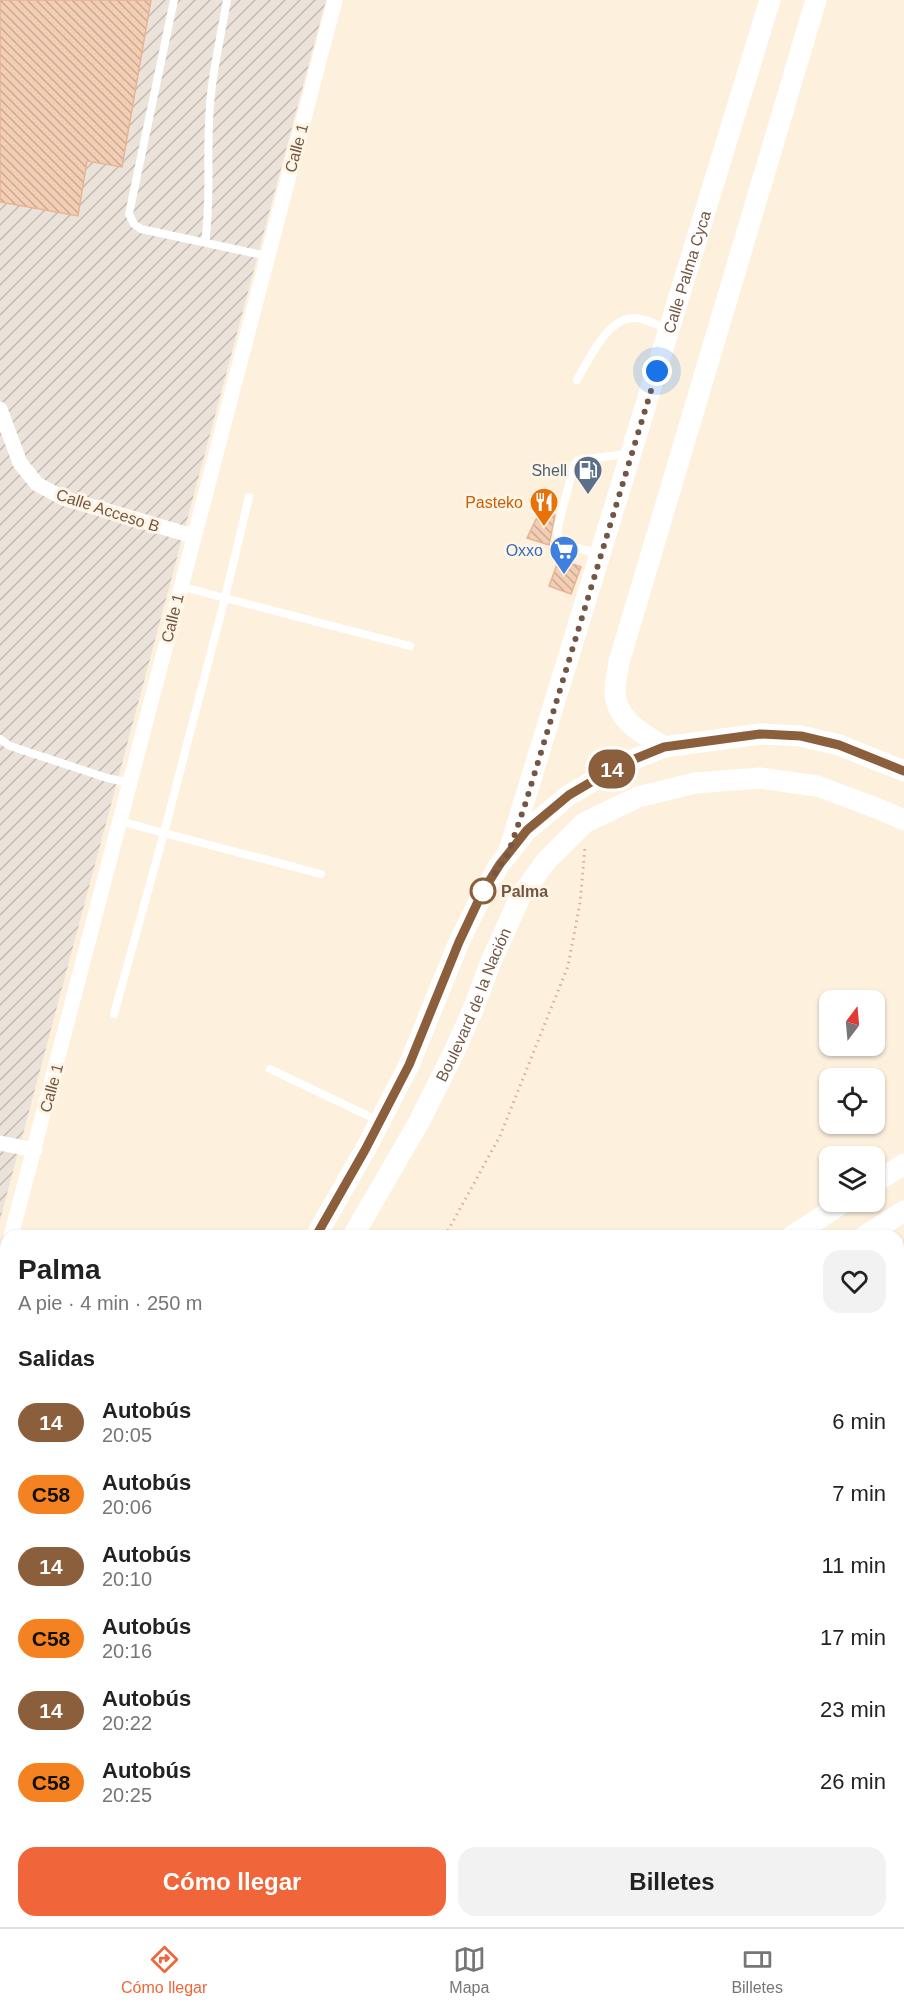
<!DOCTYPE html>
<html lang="es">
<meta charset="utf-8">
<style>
body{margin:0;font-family:Helvetica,sans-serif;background:#f2f2f2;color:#222;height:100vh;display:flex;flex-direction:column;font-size:22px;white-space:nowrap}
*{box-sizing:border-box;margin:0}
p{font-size:20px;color:#767676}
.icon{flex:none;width:33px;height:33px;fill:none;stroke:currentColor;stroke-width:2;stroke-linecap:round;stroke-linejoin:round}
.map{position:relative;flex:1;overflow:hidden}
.details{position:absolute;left:0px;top:1230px;width:904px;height:698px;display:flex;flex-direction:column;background:#fff;border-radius:18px 18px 0 0;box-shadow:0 2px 4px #0004}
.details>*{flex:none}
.badge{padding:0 12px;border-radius:20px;font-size:21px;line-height:39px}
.needle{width:39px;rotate:16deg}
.controls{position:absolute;left:819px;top:990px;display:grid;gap:12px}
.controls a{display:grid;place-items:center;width:66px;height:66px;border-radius:12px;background:#fff;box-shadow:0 2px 4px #0004;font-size:30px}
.you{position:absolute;width:30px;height:30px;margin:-15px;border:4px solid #fff;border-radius:50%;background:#1a73e8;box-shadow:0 0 0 9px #1a73e833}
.map>.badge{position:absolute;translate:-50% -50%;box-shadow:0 0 0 3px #fff}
h2{padding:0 18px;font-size:22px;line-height:54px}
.round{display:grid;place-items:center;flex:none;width:63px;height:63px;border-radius:18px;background:#f2f2f2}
.overview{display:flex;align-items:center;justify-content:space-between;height:102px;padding:0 18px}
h1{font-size:28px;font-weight:700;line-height:45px}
.button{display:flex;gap:12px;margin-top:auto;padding:12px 18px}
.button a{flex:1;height:69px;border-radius:18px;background:#f0653a;color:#fff;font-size:24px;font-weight:700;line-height:69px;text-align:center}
.button a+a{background:#f2f2f2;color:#222}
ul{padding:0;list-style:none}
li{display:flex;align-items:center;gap:18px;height:72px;padding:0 18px}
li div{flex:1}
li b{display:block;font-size:22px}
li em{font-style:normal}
li .badge{min-width:66px;font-weight:700;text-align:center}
.tab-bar{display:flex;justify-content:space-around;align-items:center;height:84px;border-top:2px solid #e0e0e0;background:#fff;font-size:16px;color:#767676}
.tab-bar a{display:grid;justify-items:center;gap:3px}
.tab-bar .current{color:#f0653a}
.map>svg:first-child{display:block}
.industrial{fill:url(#industrial-furrows)}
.building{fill:url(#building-back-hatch);stroke:#e8b493;stroke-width:1.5}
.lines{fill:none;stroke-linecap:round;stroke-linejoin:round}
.path{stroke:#d9b197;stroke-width:3;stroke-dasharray:1.5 4.5;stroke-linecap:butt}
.lane{stroke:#fff;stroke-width:8}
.street{stroke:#fff;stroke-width:15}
.secondary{stroke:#fff;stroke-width:21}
.line-casing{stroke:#fff;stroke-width:14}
.line{stroke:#8b5e3c;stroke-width:9}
.walk{stroke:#745645;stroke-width:6;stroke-dasharray:0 10.8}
.stop-dot{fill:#fff;stroke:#8b5e3c;stroke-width:3}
.labels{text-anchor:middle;stroke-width:6;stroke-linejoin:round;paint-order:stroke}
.street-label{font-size:16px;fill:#745645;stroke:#fff5e5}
.service-label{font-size:16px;fill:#4e5e75;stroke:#fff5e5;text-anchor:end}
.food-label{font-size:16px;fill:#c56008;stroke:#fff5e5;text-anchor:end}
.shop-label{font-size:16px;fill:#366cbe;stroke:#fff5e5;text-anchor:end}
.stop-label{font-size:16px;font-weight:bold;fill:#745645;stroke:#fff5e5;text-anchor:start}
</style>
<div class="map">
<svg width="904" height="1927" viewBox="0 0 904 1927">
<defs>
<pattern id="industrial-furrows" width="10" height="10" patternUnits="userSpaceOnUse" patternTransform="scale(1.5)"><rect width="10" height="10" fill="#ebe2da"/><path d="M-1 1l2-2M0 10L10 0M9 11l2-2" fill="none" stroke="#c3bab3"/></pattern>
<pattern id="building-back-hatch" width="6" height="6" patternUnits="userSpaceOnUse" patternTransform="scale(1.5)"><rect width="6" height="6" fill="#f4ceb4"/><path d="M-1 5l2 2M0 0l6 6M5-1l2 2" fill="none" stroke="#caaa94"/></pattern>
</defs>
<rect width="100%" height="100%" fill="#fdf1de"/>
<path class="industrial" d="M 0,0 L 326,0 L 0,1220 Z"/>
<g class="building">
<path d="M 0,0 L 151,0 L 122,167 L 87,161 L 78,216 L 0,202 Z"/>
<path d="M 540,511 L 555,515 L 549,545 L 527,538 Z"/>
<path d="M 559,559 L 581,567 L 571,594 L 549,586 Z"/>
</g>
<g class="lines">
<g class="path">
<path d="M 445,1236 L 500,1136 L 568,966 L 580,903 L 585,847"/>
<path d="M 194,1927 L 195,1922"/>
</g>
<g class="lane">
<path d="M 174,0 L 129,214 L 134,224 L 141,229 L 267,256"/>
<path d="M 205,242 C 211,203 207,163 209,123 C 210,81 220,41 227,0"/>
<path d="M 577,380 C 589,360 610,310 641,319 C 650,321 659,326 667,329"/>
<path d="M 249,497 L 225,598 L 410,646"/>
<path d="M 598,553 L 576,548 L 560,540 L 557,531 L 574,465 L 578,460 L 627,454"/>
<path d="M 0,739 L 10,746 L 107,778 L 130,783"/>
<path d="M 120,821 L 164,833 L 225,598 L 180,586"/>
<path d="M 114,1014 L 164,833 L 321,874"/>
<path d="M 270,1069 L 379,1121"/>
<path d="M 0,1692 L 6,1681"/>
</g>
<g class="street">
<path d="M 0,409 L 20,463 L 37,484 L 63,498 L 193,536"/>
<path d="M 0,1143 L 35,1150"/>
<path d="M 11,1236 L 335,0"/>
<path d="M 0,1276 L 6,1254"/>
<path d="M 898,1702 L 904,1704"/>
<path d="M 898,1746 L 904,1747"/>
<path d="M 898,1873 L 904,1874"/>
<path d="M 878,1927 L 879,1922"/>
</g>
<g class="secondary">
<path d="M 664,747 C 643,734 614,719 615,690 C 615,681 618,671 619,662 L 816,0"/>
<path id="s1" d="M 508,854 L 770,0"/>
<path d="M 874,1183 L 904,1164"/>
<path d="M 316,1236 L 365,1150 L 409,1065 L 459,942 L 484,891 L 500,864 L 527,830 L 569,795 L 620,765 L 664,747 L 760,734 L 801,736 L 839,745 L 904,771"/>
<path id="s2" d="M 353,1236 L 419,1122 L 455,1050 L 474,1007 L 490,964 L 520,897 L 547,860 L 584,823 L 638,797 L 695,783 L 760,778 L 817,786 L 879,809 L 904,820"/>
<path d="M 792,1236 L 844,1202"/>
<path d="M 865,1236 L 904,1211"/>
<path d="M 0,1728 L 6,1722"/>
<path d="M 0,1770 L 6,1764"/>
<path d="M 428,1927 L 429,1922"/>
<path d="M 508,1927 L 509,1922"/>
</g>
</g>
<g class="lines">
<g class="line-casing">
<path id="line" d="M 316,1236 L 365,1150 L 409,1065 L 459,942 L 483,891 L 500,864 L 527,830 L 569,795 L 620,765 L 664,747 L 760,734 L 801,736 L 839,745 L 904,771"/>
</g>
<use href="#line" class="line"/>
<path class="walk" d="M 483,891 L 508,854 L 525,805 L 657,371"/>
</g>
<defs>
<g id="fuel-pin" transform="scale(1.5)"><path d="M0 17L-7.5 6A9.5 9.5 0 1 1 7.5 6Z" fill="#5c6f8a" stroke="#fff5e5"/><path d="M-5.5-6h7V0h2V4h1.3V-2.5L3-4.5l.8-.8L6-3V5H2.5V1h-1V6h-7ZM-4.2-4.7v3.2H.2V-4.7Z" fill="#fff"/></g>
<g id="restaurant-pin" transform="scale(1.5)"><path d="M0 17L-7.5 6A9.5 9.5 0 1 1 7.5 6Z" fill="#e8710a" stroke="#fff5e5"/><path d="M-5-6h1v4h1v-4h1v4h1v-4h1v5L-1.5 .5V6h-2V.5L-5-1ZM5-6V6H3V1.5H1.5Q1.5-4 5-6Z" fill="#fff"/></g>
<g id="supermarket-pin" transform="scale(1.5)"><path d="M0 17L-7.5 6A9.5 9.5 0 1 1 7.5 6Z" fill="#3f7fe0" stroke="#fff5e5"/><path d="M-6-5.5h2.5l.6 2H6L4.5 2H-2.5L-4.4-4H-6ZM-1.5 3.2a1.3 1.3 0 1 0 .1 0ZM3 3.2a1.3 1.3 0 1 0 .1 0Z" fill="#fff"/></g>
</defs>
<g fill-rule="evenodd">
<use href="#fuel-pin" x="588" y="470"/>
<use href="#restaurant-pin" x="544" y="502"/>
<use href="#supermarket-pin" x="564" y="550"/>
</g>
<circle class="stop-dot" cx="483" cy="891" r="12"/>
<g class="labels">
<g class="street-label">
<text transform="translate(296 148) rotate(-75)" y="6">Calle 1</text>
<text dy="6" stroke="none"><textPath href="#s1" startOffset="609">Calle Palma Cyca</textPath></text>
<text transform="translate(108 510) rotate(18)" y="6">Calle Acceso B</text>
<text transform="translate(172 618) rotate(-76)" y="6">Calle 1</text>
<text dy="6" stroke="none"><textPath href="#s2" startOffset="261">Boulevard de la Nación</textPath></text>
<text transform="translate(51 1088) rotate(-75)" y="6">Calle 1</text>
</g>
<g class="service-label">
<text x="567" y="476">Shell</text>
</g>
<g class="food-label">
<text x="523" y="508">Pasteko</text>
</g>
<g class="shop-label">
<text x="543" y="556">Oxxo</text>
</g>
<g class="stop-label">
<text x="501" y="897">Palma</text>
</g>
</g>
</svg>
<div class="controls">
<a><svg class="needle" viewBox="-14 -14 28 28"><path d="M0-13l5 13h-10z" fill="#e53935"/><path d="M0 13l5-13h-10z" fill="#767676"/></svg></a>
<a><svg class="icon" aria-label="locate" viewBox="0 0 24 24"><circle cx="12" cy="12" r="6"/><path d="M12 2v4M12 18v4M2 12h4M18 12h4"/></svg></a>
<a><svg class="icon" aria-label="layers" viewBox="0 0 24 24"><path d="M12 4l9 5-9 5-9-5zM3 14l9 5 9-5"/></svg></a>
</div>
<div class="you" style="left:657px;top:371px"></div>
<b class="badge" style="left:612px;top:769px;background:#8b5e3c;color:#fff">14</b>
<section class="details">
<div class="overview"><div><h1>Palma</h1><p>A pie · 4 min · 250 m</p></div><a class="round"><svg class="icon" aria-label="heart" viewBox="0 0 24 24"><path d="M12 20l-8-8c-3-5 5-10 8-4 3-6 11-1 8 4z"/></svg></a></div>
<h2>Salidas</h2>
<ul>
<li><span class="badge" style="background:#8b5e3c;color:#fff">14</span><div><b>Autobús</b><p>20:05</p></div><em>6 min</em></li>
<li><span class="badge" style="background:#f58220;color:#111">C58</span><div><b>Autobús</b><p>20:06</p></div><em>7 min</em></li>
<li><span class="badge" style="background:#8b5e3c;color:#fff">14</span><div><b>Autobús</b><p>20:10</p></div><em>11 min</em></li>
<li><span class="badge" style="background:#f58220;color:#111">C58</span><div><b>Autobús</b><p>20:16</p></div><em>17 min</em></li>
<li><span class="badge" style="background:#8b5e3c;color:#fff">14</span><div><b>Autobús</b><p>20:22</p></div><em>23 min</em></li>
<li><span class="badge" style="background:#f58220;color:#111">C58</span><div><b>Autobús</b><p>20:25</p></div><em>26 min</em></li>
</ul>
<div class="button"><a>Cómo llegar</a><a>Billetes</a></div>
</section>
</div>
<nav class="tab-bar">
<a class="current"><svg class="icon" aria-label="directions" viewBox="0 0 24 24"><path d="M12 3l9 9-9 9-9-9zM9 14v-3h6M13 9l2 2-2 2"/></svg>Cómo llegar</a>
<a><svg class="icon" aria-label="map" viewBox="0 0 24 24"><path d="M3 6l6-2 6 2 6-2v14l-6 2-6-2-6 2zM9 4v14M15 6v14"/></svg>Mapa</a>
<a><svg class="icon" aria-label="tickets" viewBox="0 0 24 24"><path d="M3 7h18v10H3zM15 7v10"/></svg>Billetes</a>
</nav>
